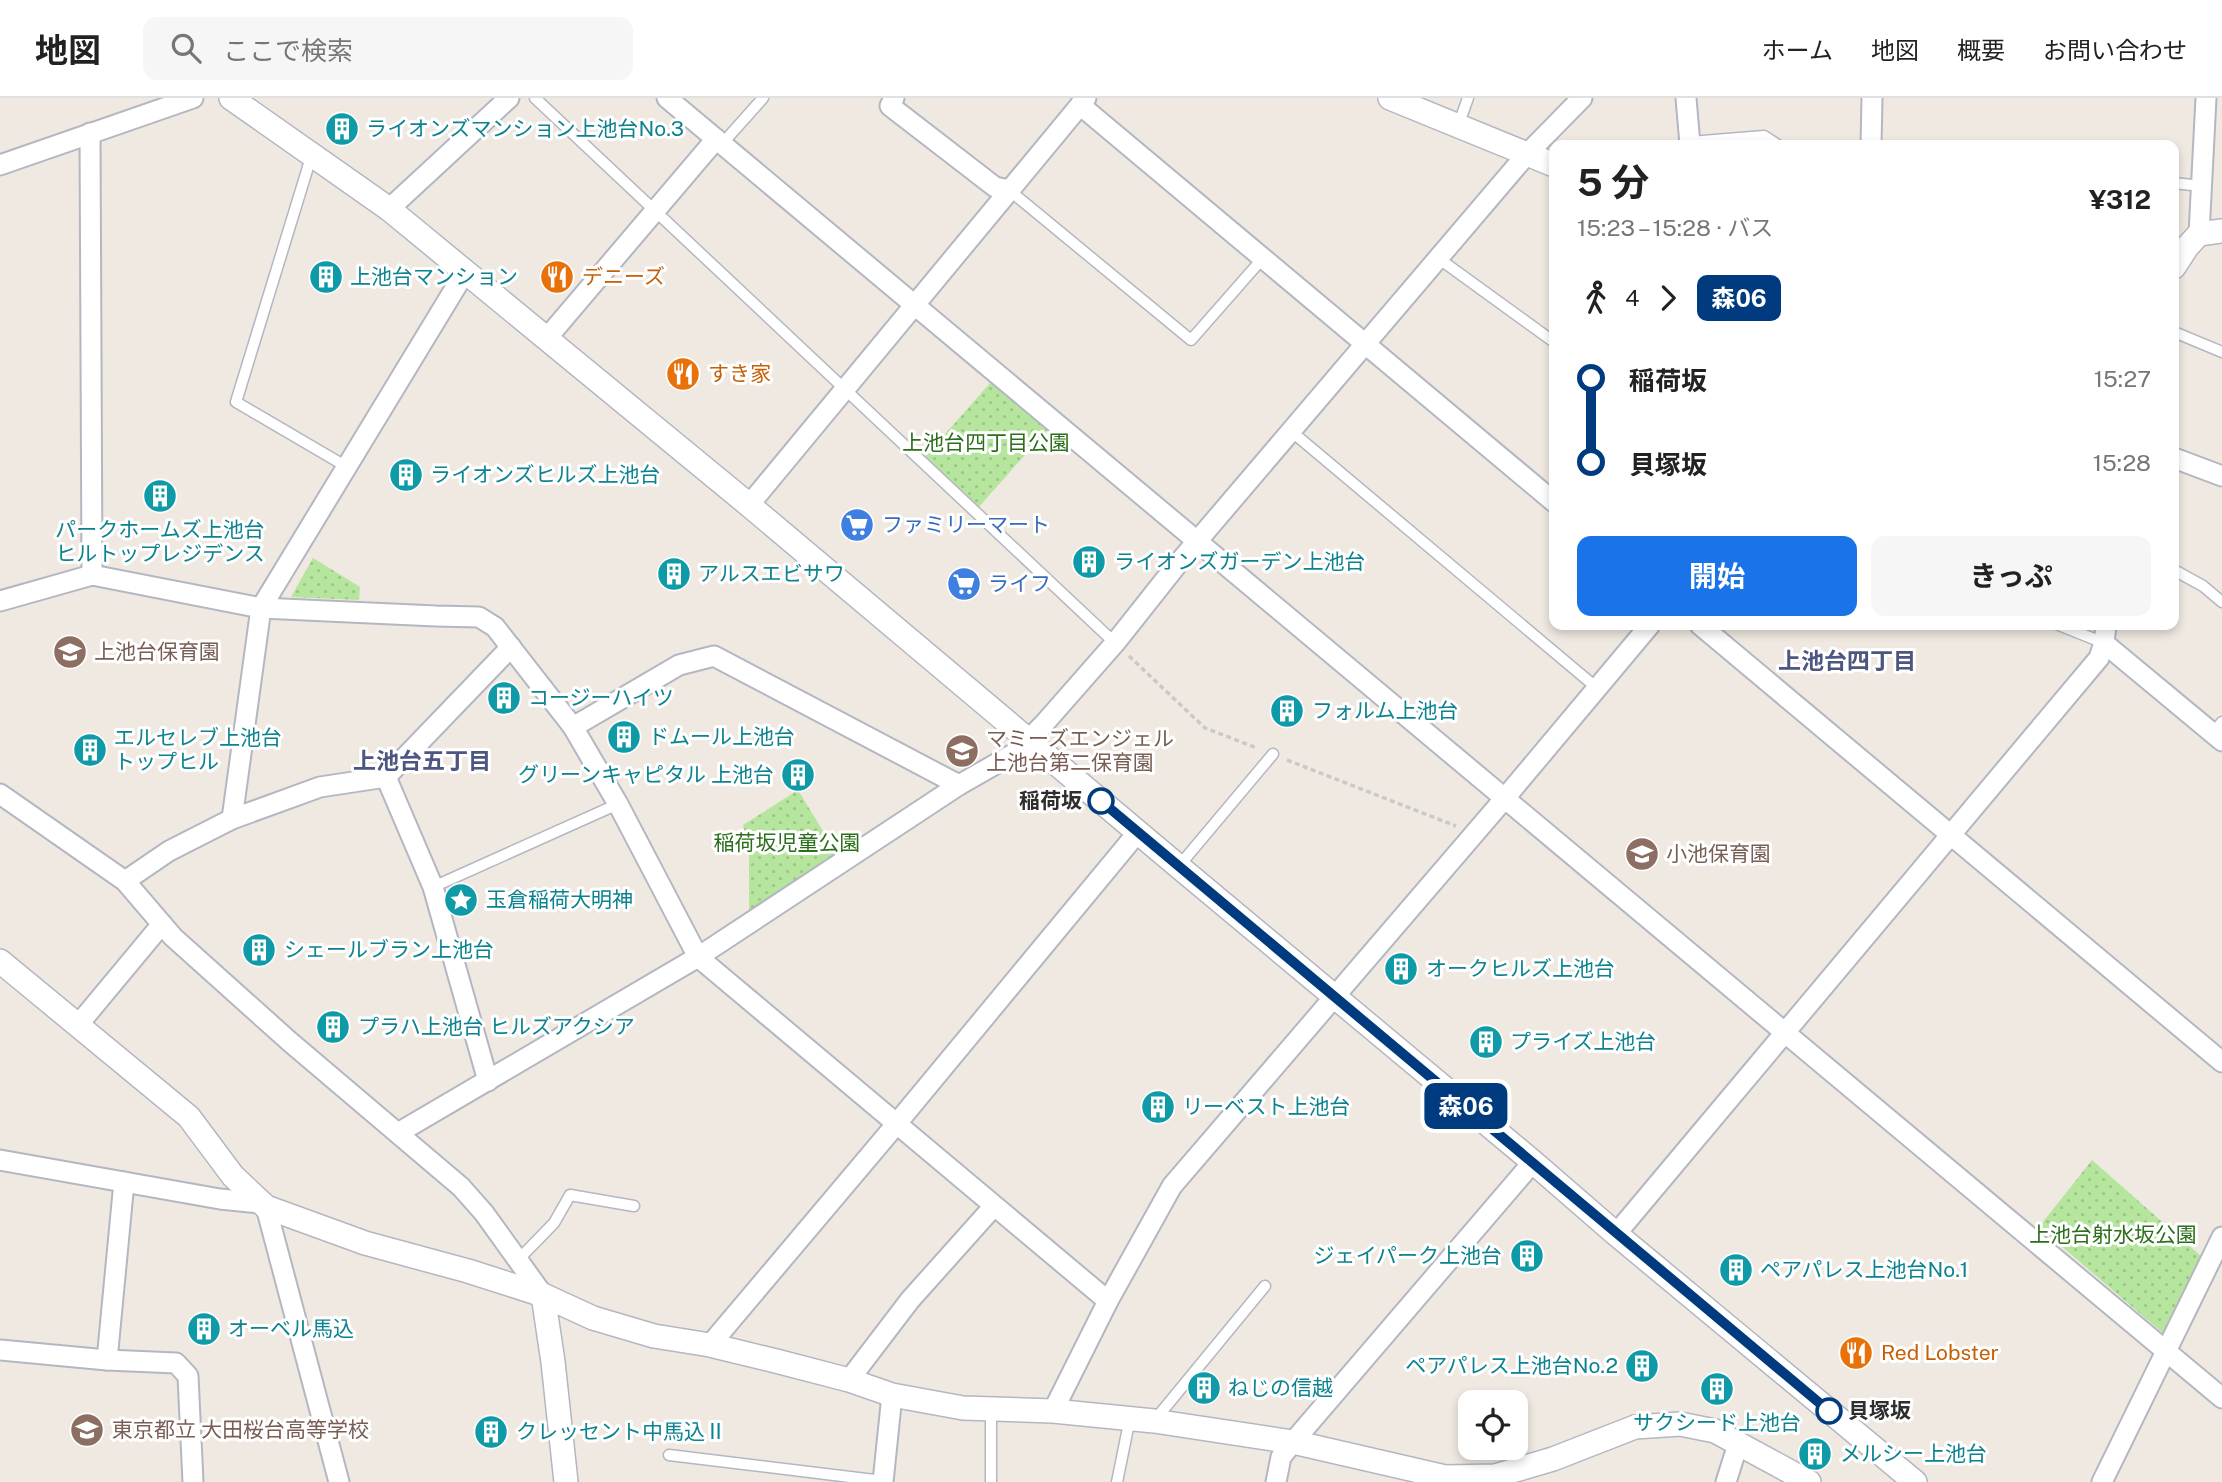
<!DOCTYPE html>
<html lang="ja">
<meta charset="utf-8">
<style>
body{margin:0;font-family:"Public Sans","Noto Sans JP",sans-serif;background:#f6f6f6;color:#222;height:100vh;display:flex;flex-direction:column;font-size:26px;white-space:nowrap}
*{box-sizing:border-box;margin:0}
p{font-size:23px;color:#767676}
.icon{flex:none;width:38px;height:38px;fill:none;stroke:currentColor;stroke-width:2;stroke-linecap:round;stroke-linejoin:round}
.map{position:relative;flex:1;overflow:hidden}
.details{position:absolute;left:1549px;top:42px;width:630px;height:490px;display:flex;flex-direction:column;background:#fff;border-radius:14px;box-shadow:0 4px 10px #0003}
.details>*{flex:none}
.badge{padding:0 14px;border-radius:10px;font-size:24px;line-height:46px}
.tools{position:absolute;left:1458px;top:1292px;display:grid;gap:14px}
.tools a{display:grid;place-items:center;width:70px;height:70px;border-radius:14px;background:#fff;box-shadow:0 4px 10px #0003;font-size:35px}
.map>.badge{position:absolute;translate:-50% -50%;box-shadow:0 0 0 4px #fff}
.legs{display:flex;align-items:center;gap:10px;height:77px;padding:0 28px;font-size:23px}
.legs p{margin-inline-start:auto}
.overview{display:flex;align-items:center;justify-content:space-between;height:119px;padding:0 28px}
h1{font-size:38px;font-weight:700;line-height:52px}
.cta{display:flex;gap:14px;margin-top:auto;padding:14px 28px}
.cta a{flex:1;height:80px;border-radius:14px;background:#1a73e8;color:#fff;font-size:28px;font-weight:700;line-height:80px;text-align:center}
.cta a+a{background:#f6f6f6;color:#222}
ul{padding:0 28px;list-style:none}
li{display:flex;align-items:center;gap:24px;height:84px;font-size:26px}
li i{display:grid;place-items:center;width:10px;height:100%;margin:0 9px;background:currentColor}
li i::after{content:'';width:18px;height:18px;margin:-9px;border:5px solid;border-radius:50%;background:#fff}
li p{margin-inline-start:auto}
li:first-child i{background:linear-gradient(#0000 50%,currentColor 0)}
li:last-child i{background:linear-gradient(currentColor 50%,#0000 0)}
header{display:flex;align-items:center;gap:42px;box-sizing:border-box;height:98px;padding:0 35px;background:#fff;border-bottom:2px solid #e0e0e0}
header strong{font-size:33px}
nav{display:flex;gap:38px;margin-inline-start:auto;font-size:24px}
.search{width:490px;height:63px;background:#f6f6f6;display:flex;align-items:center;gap:18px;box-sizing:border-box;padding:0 24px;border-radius:14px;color:#767676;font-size:26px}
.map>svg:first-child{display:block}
.park{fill:url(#park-dots)}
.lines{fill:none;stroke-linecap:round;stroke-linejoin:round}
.service-casing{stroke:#b4b7c1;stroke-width:13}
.minor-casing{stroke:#b4b7c1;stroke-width:23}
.tertiary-casing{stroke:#b4b7c1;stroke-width:26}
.path{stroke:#c9c9c9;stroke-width:3.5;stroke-dasharray:5 3.5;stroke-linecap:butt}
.service{stroke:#fff;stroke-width:10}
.minor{stroke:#fff;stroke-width:19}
.tertiary{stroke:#fff;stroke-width:23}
.line-1-casing{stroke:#fff;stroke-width:16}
.line-1{stroke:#003b80;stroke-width:10}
.stop-1-dot{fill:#fff;stroke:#003b80;stroke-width:3.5}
.labels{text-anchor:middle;stroke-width:6;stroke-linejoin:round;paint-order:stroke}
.culture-label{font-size:21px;fill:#0d838f;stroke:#fff;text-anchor:start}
.food-label{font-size:21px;fill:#c56008;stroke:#fff;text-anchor:start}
.park-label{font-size:21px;fill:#2c6e1b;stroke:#fff}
.shop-label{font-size:21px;fill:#366cbe;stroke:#fff;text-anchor:start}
.education-label{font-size:21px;fill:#785e54;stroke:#fff;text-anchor:start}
.stop-label{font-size:21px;font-weight:bold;fill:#2e2e2e;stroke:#fff;text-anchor:end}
.neighbourhood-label{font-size:23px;font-weight:bold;fill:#4d5680;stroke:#fff}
</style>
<header>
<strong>地図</strong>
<div class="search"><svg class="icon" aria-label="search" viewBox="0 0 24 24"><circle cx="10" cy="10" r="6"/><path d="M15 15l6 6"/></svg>ここで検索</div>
<nav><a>ホーム</a><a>地図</a><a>概要</a><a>お問い合わせ</a></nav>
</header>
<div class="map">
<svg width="2222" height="1384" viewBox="0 0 2222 1384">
<defs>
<pattern id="park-dots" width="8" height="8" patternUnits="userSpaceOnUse" patternTransform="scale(1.75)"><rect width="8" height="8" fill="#b6e59e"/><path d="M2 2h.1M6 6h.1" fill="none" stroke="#9dc588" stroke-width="1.8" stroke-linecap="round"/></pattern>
</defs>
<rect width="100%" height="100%" fill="#efe9e1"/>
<g class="park">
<path d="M 991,284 L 1048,331 L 978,410 L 924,360 Z"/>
<path d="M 313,460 L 360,489 L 359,502 L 291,499 Z"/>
<path d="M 798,692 L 837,756 L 749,816 L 749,753 L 743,727 Z"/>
<path d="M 2092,1062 L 2201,1158 L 2164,1236 L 2039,1129 Z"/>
</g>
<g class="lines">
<g class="service-casing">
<g id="service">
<path d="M 535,0 L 1115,545"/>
<path d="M 1458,28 L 1468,0"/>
<path d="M 1690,44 L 1764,38 L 1778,47"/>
<path d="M 722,46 L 763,0"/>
<path d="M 312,56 L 236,304 L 347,369"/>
<path d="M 2174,85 L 2201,88"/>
<path d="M 1009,92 L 1191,242 L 1263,160"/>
<path d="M 1438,160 L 1554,244"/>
<path d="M 2174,234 L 2222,254"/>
<path d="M 1291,333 L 1597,590"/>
<path d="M 2174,472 L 2203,488 L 2222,504"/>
<path d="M 2059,527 L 2104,545"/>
<path d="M 2212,636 L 2222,624"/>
<path d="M 1179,768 L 1273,656"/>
<path d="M 433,789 L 618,706"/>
<path d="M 518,1162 L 554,1125 L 570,1097 L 634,1108"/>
<path d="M 991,1311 L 991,1384"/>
<path d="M 1154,1323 L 1265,1188"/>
<path d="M 669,1357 L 883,1383"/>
<path d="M 1117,1384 L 1130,1320"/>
</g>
</g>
<g class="minor-casing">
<g id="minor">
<path d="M 667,0 L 2222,1300"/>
<path d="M 894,0 L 890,8 L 995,89 L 1009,92"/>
<path d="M 1686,0 L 1690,47"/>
<path d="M 1080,7 L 1554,404"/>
<path d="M 90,35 L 92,477"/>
<path d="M 1871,47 L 1872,0"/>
<path d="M 0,67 L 193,0"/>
<path d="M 389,111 L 509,0"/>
<path d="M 2199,136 L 2206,0"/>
<path d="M 547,240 L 716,41"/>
<path d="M 2174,360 L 2222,378"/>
<path d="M 749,407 L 1086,0"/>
<path d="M 0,503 L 92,477 L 261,510 L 436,518 L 479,519 L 495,529 L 573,629 L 618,706 L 698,859 L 1108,1203"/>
<path d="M 1700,527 L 2222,964"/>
<path d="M 2104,545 L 2222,643"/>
<path d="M 573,629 L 679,567 L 714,558 L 959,687"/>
<path d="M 386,679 L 433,789 L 488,983"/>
<path d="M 0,696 L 125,783 L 173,839 L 289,943 L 461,1089 L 484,1115 L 543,1197"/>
<path d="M 232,721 L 261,510 L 465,174"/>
<path d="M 125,783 L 169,753 L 232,721 L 320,689 L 386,679 L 511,549"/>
<path d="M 78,927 L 162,826"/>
<path d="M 398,1035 L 698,859 L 959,687 L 1015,655 L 1043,627 L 1115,545 L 1176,468 L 1527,56 L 1582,0"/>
<path d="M 0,1062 L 220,1101 L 260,1105"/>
<path d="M 266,1109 L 339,1384"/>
<path d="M 1616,1136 L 2099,560 L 2104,545 L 2106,527"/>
<path d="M 710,1247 L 888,1036 L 1138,734"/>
<path d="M 0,1252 L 107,1262 L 176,1265 L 188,1278 L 193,1384"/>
<path d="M 107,1262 L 124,1084"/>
<path d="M 849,1282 L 910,1202 L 994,1108"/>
<path d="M 1053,1313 L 1108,1203 L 1172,1088 L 1505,700 L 1650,527"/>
<path d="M 883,1384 L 892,1297"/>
<path d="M 1276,1384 L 1281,1359 L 1293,1344 L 1533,1064"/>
<path d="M 1726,1384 L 1738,1346"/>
<path d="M 2102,1384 L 2222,1139"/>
</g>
</g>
<g class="tertiary-casing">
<g id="tertiary">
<path d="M 231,0 L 389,111 L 749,407 L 1178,768 L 1533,1064 L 1616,1136 L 1915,1384"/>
<path d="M 1390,0 L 1554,67"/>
<path d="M 2174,169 L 2187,149 L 2199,136 L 2222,133"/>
<path d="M 0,863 L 189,1019 L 233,1078 L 266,1109 L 365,1145 L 468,1173 L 543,1197 L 593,1220 L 654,1238 L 710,1247 L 776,1263 L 849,1282 L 892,1297 L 963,1310 L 1053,1313 L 1154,1323 L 1293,1344 L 1445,1379 L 1495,1378 L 1553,1361 L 1635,1329 L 1680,1326 L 1715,1333 L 1809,1384"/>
<path d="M 543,1197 L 553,1264 L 566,1384"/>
</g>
</g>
<g class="path">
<path d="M 1129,558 L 1205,630 L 1257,650"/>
<path d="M 1287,662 L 1456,728"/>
<path d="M 811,748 L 821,755"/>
</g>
<use href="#service" class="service"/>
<use href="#minor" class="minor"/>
<use href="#tertiary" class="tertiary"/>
</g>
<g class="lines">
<g class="line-1-casing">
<path id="line-1" d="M 1101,703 L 1829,1313"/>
</g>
<use href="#line-1" class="line-1"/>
</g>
<defs>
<g id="building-disc" transform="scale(1.75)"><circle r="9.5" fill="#0f9aa8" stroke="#fff"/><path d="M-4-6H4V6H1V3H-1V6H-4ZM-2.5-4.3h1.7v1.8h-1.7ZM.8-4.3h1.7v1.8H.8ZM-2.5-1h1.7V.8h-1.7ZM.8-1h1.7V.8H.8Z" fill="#fff"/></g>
<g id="restaurant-disc" transform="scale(1.75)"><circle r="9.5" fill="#e8710a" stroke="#fff"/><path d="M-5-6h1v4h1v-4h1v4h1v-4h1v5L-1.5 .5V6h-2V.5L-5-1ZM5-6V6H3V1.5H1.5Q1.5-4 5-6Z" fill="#fff"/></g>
<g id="supermarket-disc" transform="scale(1.75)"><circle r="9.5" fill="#3f7fe0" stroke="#fff"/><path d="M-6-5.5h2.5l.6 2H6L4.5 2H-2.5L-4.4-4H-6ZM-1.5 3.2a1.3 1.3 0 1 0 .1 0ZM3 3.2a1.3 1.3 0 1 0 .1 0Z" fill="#fff"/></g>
<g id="school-disc" transform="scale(1.75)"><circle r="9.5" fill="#8d6e63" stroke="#fff"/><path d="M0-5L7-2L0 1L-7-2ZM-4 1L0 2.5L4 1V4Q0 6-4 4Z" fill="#fff"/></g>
<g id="sight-disc" transform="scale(1.75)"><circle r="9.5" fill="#0f9aa8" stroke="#fff"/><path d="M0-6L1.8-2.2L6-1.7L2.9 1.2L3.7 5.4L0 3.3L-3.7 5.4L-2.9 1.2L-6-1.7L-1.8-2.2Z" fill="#fff"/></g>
</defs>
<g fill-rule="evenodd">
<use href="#building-disc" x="342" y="31"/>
<use href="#building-disc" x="326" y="179"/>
<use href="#restaurant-disc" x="557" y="179"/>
<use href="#restaurant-disc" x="683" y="276"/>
<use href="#building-disc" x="406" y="377"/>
<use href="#building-disc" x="160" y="398"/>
<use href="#supermarket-disc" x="857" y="427"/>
<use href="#building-disc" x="1089" y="464"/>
<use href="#building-disc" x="674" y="476"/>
<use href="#supermarket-disc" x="964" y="486"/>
<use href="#school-disc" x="70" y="554"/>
<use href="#building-disc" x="504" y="600"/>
<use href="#building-disc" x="1287" y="613"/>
<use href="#building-disc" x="624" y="639"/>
<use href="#building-disc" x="90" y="652"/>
<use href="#school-disc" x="962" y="653"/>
<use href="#building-disc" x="798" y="677"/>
<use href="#school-disc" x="1642" y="756"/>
<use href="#sight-disc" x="461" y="802"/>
<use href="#building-disc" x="259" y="852"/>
<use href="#building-disc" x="1401" y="871"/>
<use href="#building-disc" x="333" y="929"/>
<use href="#building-disc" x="1486" y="944"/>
<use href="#building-disc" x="1158" y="1009"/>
<use href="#building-disc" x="1527" y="1158"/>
<use href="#building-disc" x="1736" y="1172"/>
<use href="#building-disc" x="204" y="1231"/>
<use href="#restaurant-disc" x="1856" y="1255"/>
<use href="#building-disc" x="1642" y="1268"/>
<use href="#building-disc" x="1204" y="1290"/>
<use href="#building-disc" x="1717" y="1291"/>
<use href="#school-disc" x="87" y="1332"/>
<use href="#building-disc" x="491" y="1334"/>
<use href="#building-disc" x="1815" y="1356"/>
</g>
<g class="stop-1-dot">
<circle cx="1101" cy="703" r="12"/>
<circle cx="1829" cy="1313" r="12"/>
</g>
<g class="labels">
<g class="culture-label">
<text x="366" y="38">ライオンズマンション上池台No.3</text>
<text x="350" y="186">上池台マンション</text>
<text x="430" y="384">ライオンズヒルズ上池台</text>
<text x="160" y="439" text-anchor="middle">パークホームズ上池台<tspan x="160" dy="24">ヒルトップレジデンス</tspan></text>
<text x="1114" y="471">ライオンズガーデン上池台</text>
<text x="698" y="483">アルスエビサワ</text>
<text x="528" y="607">コージーハイツ</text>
<text x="1312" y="620">フォルム上池台</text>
<text x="648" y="646">ドムール上池台</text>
<text x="114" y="647">エルセレブ上池台<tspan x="114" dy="24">トップヒル</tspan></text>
<text x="774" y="684" text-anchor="end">グリーンキャピタル 上池台</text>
<text x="486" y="809">玉倉稲荷大明神</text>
<text x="284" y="859">シェールブラン上池台</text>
<text x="1426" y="878">オークヒルズ上池台</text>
<text x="358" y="936">プラハ上池台 ヒルズアクシア</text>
<text x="1510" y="951">プライズ上池台</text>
<text x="1182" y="1016">リーベスト上池台</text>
<text x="1502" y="1165" text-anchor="end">ジェイパーク上池台</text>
<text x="1760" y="1179">ペアパレス上池台No.1</text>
<text x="228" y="1238">オーベル馬込</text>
<text x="1618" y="1275" text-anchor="end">ペアパレス上池台No.2</text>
<text x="1228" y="1297">ねじの信越</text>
<text x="1717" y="1332" text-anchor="middle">サクシード上池台</text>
<text x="516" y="1341">クレッセント中馬込Ⅱ</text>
<text x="1840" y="1363">メルシー上池台</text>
</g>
<g class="food-label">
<text x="582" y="186">デニーズ</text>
<text x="708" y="283">すき家</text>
<text x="1881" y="1262">Red Lobster</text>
</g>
<g class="park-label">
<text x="986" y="352">上池台四丁目公園</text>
<text x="787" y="752">稲荷坂児童公園</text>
<text x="2113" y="1144">上池台射水坂公園</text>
</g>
<g class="shop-label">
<text x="882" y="434">ファミリーマート</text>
<text x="988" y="493">ライフ</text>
</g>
<g class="education-label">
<text x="94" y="561">上池台保育園</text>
<text x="986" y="648">マミーズエンジェル<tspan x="986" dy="24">上池台第二保育園</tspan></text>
<text x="1666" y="763">小池保育園</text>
<text x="112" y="1339">東京都立 大田桜台高等学校</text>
</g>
<g class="stop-label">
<text x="1082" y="710">稲荷坂</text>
<text x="1848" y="1320" text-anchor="start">貝塚坂</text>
</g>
<g class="neighbourhood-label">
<text x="1847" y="571">上池台四丁目</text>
<text x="422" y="671">上池台五丁目</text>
</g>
</g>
</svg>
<div class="tools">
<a><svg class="icon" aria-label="locate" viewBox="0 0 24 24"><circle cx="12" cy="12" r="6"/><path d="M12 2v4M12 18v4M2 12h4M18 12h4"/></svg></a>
</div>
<b class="badge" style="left:1466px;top:1008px;background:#003b80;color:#fff">森06</b>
<section class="details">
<div class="overview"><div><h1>5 分</h1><p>15:23 – 15:28 · バス</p></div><b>¥312</b></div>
<div class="legs"><svg class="icon" aria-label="walk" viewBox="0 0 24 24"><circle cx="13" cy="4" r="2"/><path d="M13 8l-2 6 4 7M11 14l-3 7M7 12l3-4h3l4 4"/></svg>4<svg class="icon" aria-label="forward" viewBox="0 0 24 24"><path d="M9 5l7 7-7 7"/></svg><b class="badge" style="background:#003b80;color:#fff">森06</b></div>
<ul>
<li><i style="color:#003b80"></i><b>稲荷坂</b><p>15:27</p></li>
<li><i style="color:#003b80"></i><b>貝塚坂</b><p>15:28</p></li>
</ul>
<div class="cta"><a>開始</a><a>きっぷ</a></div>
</section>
</div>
